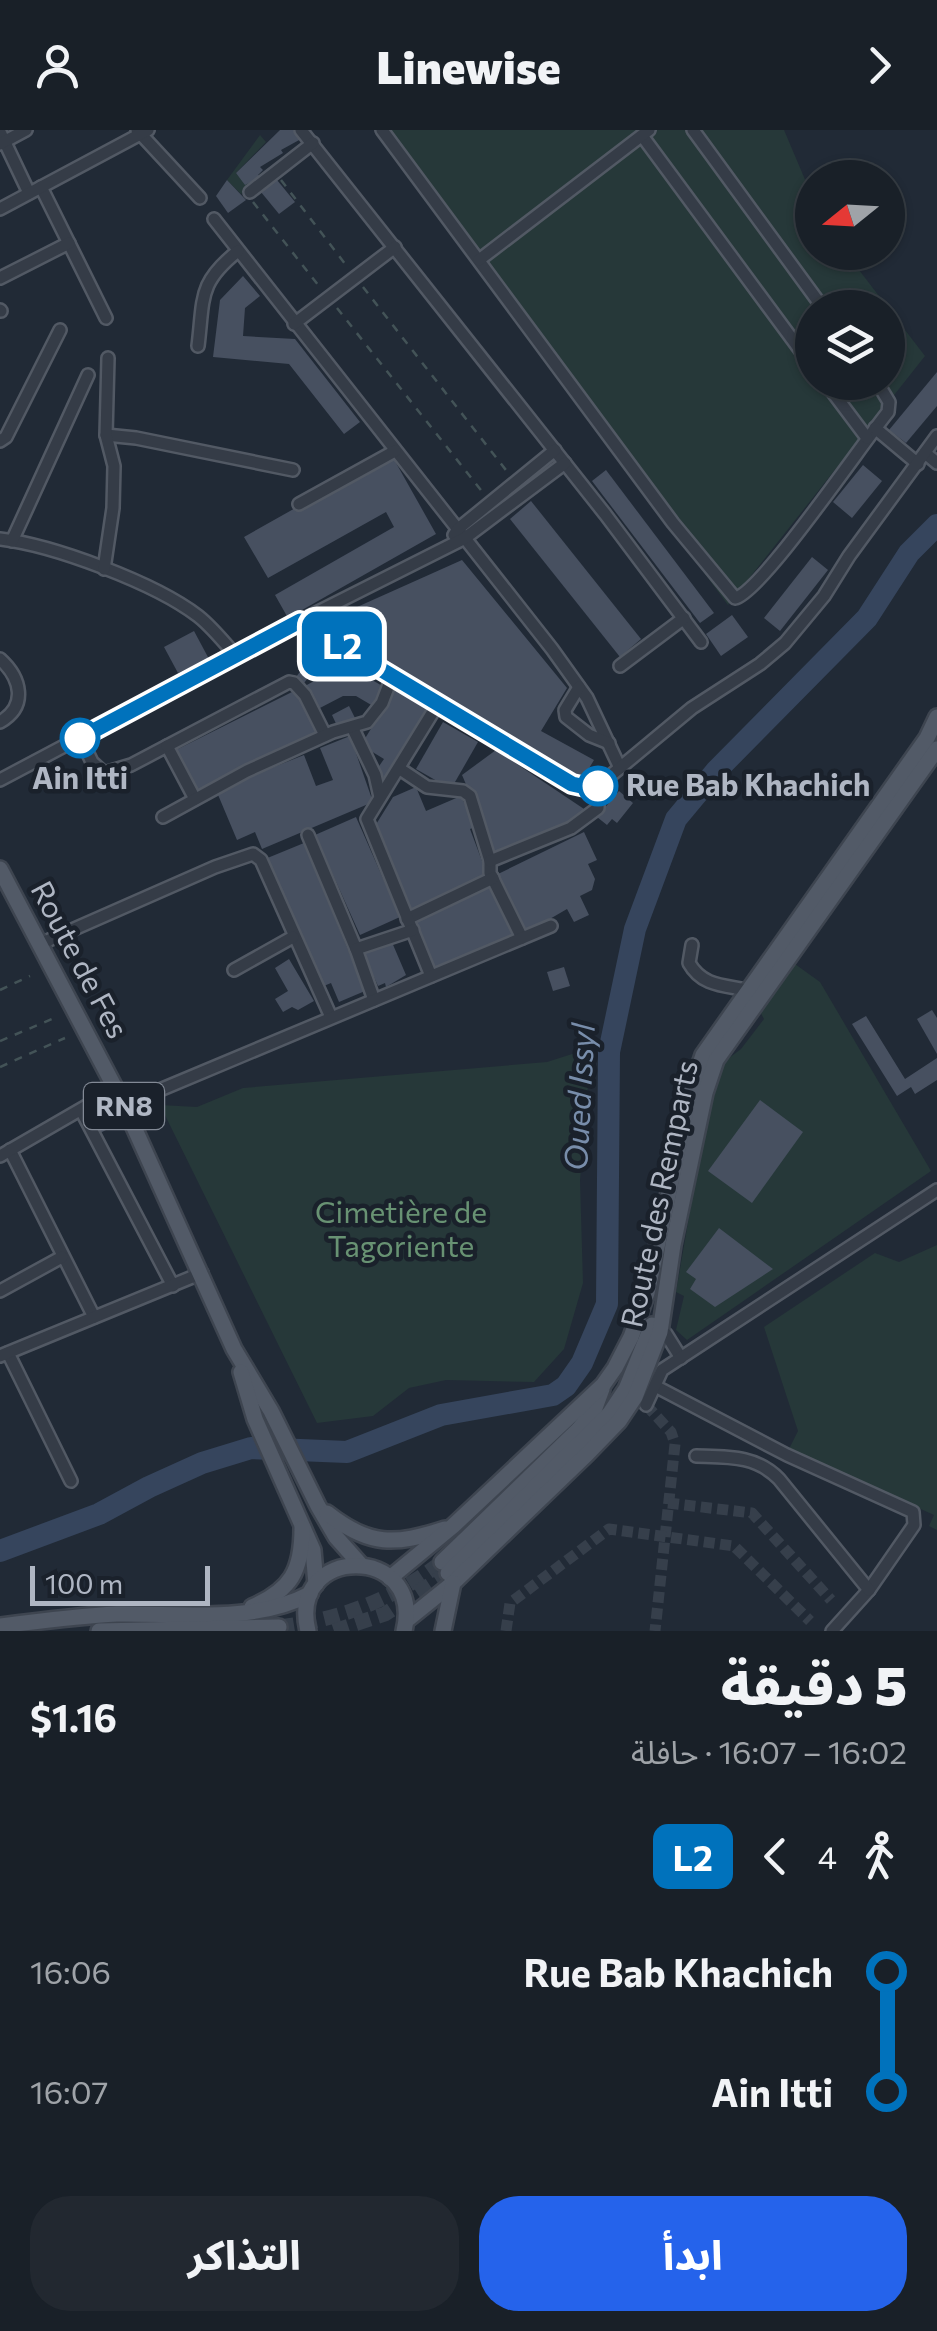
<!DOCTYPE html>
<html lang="ar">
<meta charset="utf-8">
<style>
body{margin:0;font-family:Commissioner,"Noto Sans Arabic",sans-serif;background:#222830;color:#f1f3f6;direction:rtl;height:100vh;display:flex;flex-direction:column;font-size:38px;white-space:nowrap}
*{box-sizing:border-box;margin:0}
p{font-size:32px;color:#9fa3a8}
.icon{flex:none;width:55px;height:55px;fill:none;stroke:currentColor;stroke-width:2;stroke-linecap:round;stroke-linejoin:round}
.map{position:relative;height:1501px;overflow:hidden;direction:ltr}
.details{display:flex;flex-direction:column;background:#192028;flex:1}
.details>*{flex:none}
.badge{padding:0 20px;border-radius:15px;font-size:35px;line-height:65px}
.needle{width:65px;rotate:252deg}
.fabs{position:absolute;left:795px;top:30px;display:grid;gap:20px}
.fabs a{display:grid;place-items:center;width:110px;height:110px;border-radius:50%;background:#192028;box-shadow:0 2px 8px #0004,0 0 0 2px #373e45;font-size:50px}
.scale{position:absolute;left:30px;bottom:25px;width:180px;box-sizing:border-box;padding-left:10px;border:5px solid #afb6c3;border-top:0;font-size:28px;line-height:35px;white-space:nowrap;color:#afb6c3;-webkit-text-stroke:8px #1a212b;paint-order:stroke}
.map>.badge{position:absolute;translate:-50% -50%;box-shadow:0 0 0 5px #fff}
.legs{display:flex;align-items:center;gap:15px;height:110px;padding:0 30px;font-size:32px}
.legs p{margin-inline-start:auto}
.overview{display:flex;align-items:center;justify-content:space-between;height:170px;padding:0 30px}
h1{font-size:55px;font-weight:800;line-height:75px}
.button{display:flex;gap:20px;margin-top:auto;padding:20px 30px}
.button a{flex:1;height:115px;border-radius:40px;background:#2563eb;color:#fff;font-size:40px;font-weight:800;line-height:115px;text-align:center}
.button a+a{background:#222830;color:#f1f3f6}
ul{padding:0 30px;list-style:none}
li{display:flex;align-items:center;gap:35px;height:120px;font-size:38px}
li i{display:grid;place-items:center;width:15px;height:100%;margin:0 12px;background:currentColor}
li i::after{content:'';width:25px;height:25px;margin:-12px;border:8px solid;border-radius:50%;background:#192028}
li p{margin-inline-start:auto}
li:first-child i{background:linear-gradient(#0000 50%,currentColor 0)}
li:last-child i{background:linear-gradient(currentColor 50%,#0000 0)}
header{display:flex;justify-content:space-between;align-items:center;height:130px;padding:0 30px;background:#192028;font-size:45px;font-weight:800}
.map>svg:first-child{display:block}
.green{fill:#263839;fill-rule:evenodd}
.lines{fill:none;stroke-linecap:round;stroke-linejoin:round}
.river{stroke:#36455d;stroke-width:22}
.building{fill:#475060}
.minor-tunnel{stroke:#363f4b;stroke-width:11;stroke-dasharray:11 5.5;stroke-linecap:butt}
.major-tunnel{stroke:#363f4b;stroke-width:15;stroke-dasharray:15 8;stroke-linecap:butt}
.minor-casing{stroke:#525964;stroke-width:16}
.major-casing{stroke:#3e4550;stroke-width:20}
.path{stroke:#435357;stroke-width:2.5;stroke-dasharray:8 8;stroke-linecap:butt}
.minor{stroke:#353c47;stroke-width:11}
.major{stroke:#525a67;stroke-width:15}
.line-1-casing{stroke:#fff;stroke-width:22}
.line-1{stroke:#0072bc;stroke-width:15}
.stop-1-dot{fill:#fff;stroke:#0072bc;stroke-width:5}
.labels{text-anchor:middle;stroke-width:9;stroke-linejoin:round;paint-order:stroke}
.shield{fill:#1a212b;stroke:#828995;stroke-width:2.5}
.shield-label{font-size:28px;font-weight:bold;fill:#afb6c3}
.stop-label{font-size:30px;font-weight:bold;fill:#afb6c3;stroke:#1a212b}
.street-label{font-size:30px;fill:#afb6c3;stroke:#1a212b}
.park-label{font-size:30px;fill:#689273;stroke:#1a212b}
.water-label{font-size:32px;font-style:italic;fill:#788daa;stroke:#1a212b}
</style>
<header><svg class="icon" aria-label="forward" viewBox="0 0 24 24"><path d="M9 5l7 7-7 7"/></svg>Linewise<svg class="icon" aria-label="person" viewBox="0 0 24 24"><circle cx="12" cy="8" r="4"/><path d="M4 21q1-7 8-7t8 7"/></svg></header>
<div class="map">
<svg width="937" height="1501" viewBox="0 0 937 1501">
<rect width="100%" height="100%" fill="#212a36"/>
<g class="green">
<path d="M 375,0 L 784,0 L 812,66 L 812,122 L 846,123 L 925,226 L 728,475 ZM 812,178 L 888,178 L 888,252 L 812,252 Z"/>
<path d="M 260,5 L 266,12 L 236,43 L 245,54 L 251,50 L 253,53 L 241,64 L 227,50 Z"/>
<path d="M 795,834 L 820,852 L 931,1041 L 687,1210 L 676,1200 L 684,1166 L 676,1162 L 705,994 L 725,931 L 741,919 L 764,889 L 758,878 Z"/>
<path d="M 591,918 L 580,1050 L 583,1153 L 564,1219 L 534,1252 L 446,1250 L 409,1258 L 373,1286 L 317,1293 L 160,975 L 197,977 L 243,958 L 547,932 Z"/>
<path d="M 937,1115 L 937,1400 L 929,1396 L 934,1385 L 789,1319 L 798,1301 L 764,1197 L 875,1123 L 899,1132 Z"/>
</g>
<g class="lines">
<path class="river" d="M 0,1421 L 99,1384 L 149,1357 L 202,1333 L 251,1318 L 347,1322 L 441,1285 L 553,1265 L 566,1256 L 582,1233 L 607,1174 L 609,922 L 635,799 L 676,689 L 716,641 L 867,488 L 909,423 L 937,395"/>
</g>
<g class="building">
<path d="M 280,0 L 293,0 L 301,9 L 281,20 L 283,23 L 260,37 L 263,40 L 258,45 L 261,47 L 245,55 L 236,43 Z"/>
<path d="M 227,50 L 246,70 L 228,83 L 216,66 Z"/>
<path d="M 277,50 L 295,72 L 279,84 L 261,62 Z"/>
<path d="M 243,146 L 260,166 L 245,178 L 243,206 L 295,209 L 360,292 L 344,304 L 289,234 L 213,227 L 220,170 Z"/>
<path d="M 937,242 L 937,276 L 906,313 L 889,300 Z"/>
<path d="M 391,324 L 436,404 L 288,488 L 275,465 L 394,397 L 386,382 L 268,448 L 244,407 Z"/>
<path d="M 863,335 L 882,351 L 852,388 L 833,372 Z"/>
<path d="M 606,340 L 714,483 L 700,493 L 592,351 Z"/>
<path d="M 531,371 L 641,509 L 620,527 L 510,389 Z"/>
<path d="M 812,427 L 828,440 L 780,501 L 764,488 Z"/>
<path d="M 462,430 L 567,558 L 541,601 L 594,630 L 582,650 L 338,508 L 328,490 Z"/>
<path d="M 732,485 L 748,507 L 721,526 L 706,504 Z"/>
<path d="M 194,501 L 209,529 L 178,543 L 164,517 Z"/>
<path d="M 306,534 L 314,540 L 304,553 L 296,547 Z"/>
<path d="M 345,534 L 384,557 L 373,576 L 356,566 L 343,566 L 318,579 L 305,556 Z"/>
<path d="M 396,558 L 432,580 L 388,650 L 375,642 L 384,629 L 361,615 Z"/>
<path d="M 298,559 L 320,602 L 195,664 L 174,621 Z"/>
<path d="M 349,576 L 357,592 L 339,600 L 332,585 Z"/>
<path d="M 443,592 L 478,612 L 451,659 L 416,639 Z"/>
<path d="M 350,606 L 373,672 L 262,719 L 255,702 L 237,710 L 216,660 L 304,625 L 316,656 L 333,650 L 320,618 Z"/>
<path d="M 496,620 L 590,683 L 496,724 L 462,645 Z"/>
<path d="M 416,657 L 426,681 L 461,666 L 475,697 L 470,699 L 488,747 L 412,782 L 375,696 L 393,667 Z"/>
<path d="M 619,661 L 633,673 L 617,693 L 612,689 L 607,695 L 597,687 Z"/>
<path d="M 356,687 L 400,787 L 360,805 L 315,705 Z"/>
<path d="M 584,702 L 597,730 L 588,734 L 595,749 L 592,760 L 580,766 L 589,785 L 574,792 L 567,779 L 524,804 L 498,744 Z"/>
<path d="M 304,713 L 365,861 L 339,872 L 331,853 L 319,858 L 265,729 Z"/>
<path d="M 492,754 L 514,806 L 436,839 L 414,788 Z"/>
<path d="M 391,810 L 406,845 L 386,857 L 385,853 L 378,856 L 363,822 Z"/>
<path d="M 289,829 L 314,871 L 298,880 L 292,877 L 283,882 L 275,869 L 288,861 L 275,838 Z"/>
<path d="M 564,837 L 570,856 L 553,861 L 547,842 Z"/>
<path d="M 932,880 L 937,888 L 937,924 L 917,889 Z"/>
<path d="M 866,886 L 905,949 L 937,928 L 937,950 L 915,964 L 911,957 L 897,966 L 852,894 Z"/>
<path d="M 760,970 L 803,1002 L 752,1073 L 708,1041 Z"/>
<path d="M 104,977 L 114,996 L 98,1004 L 89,984 Z"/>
<path d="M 719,1098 L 773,1139 L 715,1177 L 690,1159 L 696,1149 L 686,1142 Z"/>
</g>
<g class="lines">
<g class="minor-tunnel">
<path d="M 646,1275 L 671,1302 L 675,1314 L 655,1501"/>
<path d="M 668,1373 L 752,1383 L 831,1470"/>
<path d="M 506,1501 L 510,1473 L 609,1399 L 734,1416 L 810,1491"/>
</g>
<g class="major-tunnel">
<path d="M 279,1497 C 342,1489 392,1470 442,1432"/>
<path d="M 334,1501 L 385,1484 L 448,1443"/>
</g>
<g class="minor-casing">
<g id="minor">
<path d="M 137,0 L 200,68"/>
<path d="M 301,0 L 605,384 L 701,512"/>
<path d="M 382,0 L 673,393 L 735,468 C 761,463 863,312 888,282 L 889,272 L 877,252"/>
<path d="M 693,0 L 823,178"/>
<path d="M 0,2 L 29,63"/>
<path d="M 643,7 L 812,236"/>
<path d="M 0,14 L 26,0"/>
<path d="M 41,57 L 106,188"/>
<path d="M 250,62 L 313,13"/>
<path d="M 0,79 L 148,0"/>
<path d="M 214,89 L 552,519 L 587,568 L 620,638"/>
<path d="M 479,130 L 649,0"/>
<path d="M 0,148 L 69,113"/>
<path d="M 0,180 L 1,181"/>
<path d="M 294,194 L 395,117"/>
<path d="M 198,216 C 204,167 198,153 238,121"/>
<path d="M 825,252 L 867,308"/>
<path d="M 875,298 L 918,334"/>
<path d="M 106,305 L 136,308 L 293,340"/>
<path d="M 0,311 L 6,307 L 60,200"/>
<path d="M 925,323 L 937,333"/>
<path d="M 299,374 L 395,321"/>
<path d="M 454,405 L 458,399 L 555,320"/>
<path d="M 0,409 C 53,415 155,453 198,486 C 212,497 224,512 236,526"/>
<path d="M 12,411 L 88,245"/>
<path d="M 104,439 L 113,378 L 114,336 L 106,305 L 108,228"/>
<path d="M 300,491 L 572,654 L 590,658 L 598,656 L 692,578 L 760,534 L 785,513 L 824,466 L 849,426 L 937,306"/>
<path d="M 0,529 C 21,548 28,576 0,592"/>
<path d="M 620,536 L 684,488"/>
<path d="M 579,557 L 565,580 L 566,587 L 589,605 L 609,613"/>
<path d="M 352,597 L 375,645 L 380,667"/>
<path d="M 80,607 L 92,632 L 104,643 L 131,635 L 167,616 L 195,669"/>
<path d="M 167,616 L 289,552 L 294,553 L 305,565 L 325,605"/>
<path d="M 400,639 L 427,657 L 463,661 L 470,666 L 490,731 L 490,743 L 522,808"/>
<path d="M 0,650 L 300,491 L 465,408 L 565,333"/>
<path d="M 163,687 L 247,641 L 333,602 L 367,592 L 382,573 L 393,544"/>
<path d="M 308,705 L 356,819"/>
<path d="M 490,731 L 571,698 L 598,678 L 598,656"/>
<path d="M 407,789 L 493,748"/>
<path d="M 40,814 L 215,737 L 253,724 L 261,730 L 331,887"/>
<path d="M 692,815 L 689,833 C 703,858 727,855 752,861"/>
<path d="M 234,840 L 293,807"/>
<path d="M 431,846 L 367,689 L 439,572"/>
<path d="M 374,870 L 356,819 L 413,800"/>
<path d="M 124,975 L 551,796"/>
<path d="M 81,980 L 173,1156"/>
<path d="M 10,1020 L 94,1187"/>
<path d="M 0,1026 L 116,959"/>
<path d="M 0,1161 L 62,1127"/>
<path d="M 660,1202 L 666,1204 L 681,1228"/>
<path d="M 8,1223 L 71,1351"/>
<path d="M 0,1226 L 202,1143"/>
<path d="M 655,1256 L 787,1325 L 913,1382 L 914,1395 L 869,1460 L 832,1501"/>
<path d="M 646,1275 L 662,1240 L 937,1060"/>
<path d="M 696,1326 C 727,1327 756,1325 779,1349 L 869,1460"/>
</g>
</g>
<g class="major-casing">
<g id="major">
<path d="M 0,739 L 124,975 L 234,1219 L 271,1281 L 318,1376 L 336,1407 L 360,1434"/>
<path d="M 241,1242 L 255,1289 L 313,1420 L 316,1454"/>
<path d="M 327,1383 C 370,1417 395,1415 445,1399"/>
<path d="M 442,1432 L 579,1299 L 595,1278 L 602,1259"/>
<path d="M 448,1443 L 610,1283 L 626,1259 L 652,1195"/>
<path d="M 390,1448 L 453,1396 L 603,1255 L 615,1238 L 631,1207 L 647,1163 L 691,961 L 703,925 L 927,608 L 937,587"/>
<path d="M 252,1477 C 291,1460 302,1441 302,1398"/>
<path d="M 407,1490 L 453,1453 L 587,1324 L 619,1291 L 635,1267 L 660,1202 L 673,1115 L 705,963 L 716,930 L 937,619"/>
<path d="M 0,1496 C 39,1491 78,1486 117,1484 C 181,1483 252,1494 310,1464"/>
<path d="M 99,1501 L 279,1497"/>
<path d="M 308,1501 C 287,1414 425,1414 404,1501"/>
<path d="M 443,1501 L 453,1453"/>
</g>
</g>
<g class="path">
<path d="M 281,50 L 349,139"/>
<path d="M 253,72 L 322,160"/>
<path d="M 363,157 L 509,344"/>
<path d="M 337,178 L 484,364"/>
<path d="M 0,860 L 30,846"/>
<path d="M 0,911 L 52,889"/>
<path d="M 0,937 L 65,908"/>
</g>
<use href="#minor" class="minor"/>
<use href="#major" class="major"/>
</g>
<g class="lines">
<g class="line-1-casing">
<path id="line-1" d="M 80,608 L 300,491 L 572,654 L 590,658 L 598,656"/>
</g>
<use href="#line-1" class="line-1"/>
</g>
<g class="stop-1-dot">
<circle cx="80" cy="608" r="18"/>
<circle cx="598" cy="656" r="18"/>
</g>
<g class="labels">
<rect class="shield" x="84" y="953" width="80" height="46" rx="8"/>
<g class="shield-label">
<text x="124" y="986">RN8</text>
</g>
<g class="stop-label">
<text x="80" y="659">Ain Itti</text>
<text x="626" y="666" text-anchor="start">Rue Bab Khachich</text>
</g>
<g class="street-label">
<text transform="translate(79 830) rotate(62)" y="10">Route de Fes</text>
<text transform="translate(660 1064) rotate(-78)" y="10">Route des Remparts</text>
</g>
<g class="park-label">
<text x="401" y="1093">Cimetière de<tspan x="401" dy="34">Tagoriente</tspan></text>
</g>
<g class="water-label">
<text transform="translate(580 967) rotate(-87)" y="11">Oued Issyl</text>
</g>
</g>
</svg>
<div class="fabs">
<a><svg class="needle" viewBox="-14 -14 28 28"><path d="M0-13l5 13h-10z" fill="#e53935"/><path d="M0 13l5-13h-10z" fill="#9fa3a8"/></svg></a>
<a><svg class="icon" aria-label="layers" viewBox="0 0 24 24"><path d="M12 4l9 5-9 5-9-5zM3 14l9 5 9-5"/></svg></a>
</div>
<div class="scale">100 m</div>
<b class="badge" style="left:342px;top:514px;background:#0072bc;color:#fff">L2</b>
</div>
<section class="details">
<div class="overview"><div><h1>5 دقيقة</h1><p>16:02 – 16:07 · حافلة</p></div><b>$1.16</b></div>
<div class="legs"><svg class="icon" aria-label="walk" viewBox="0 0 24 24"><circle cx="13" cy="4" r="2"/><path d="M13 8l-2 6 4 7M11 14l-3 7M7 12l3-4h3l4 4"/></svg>4<svg class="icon" aria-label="back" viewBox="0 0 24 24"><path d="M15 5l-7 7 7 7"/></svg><b class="badge" style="background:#0072bc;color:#fff">L2</b></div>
<ul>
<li><i style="color:#0072bc"></i><b>Rue Bab Khachich</b><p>16:06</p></li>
<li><i style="color:#0072bc"></i><b>Ain Itti</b><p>16:07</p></li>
</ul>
<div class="button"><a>ابدأ</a><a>التذاكر</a></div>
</section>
